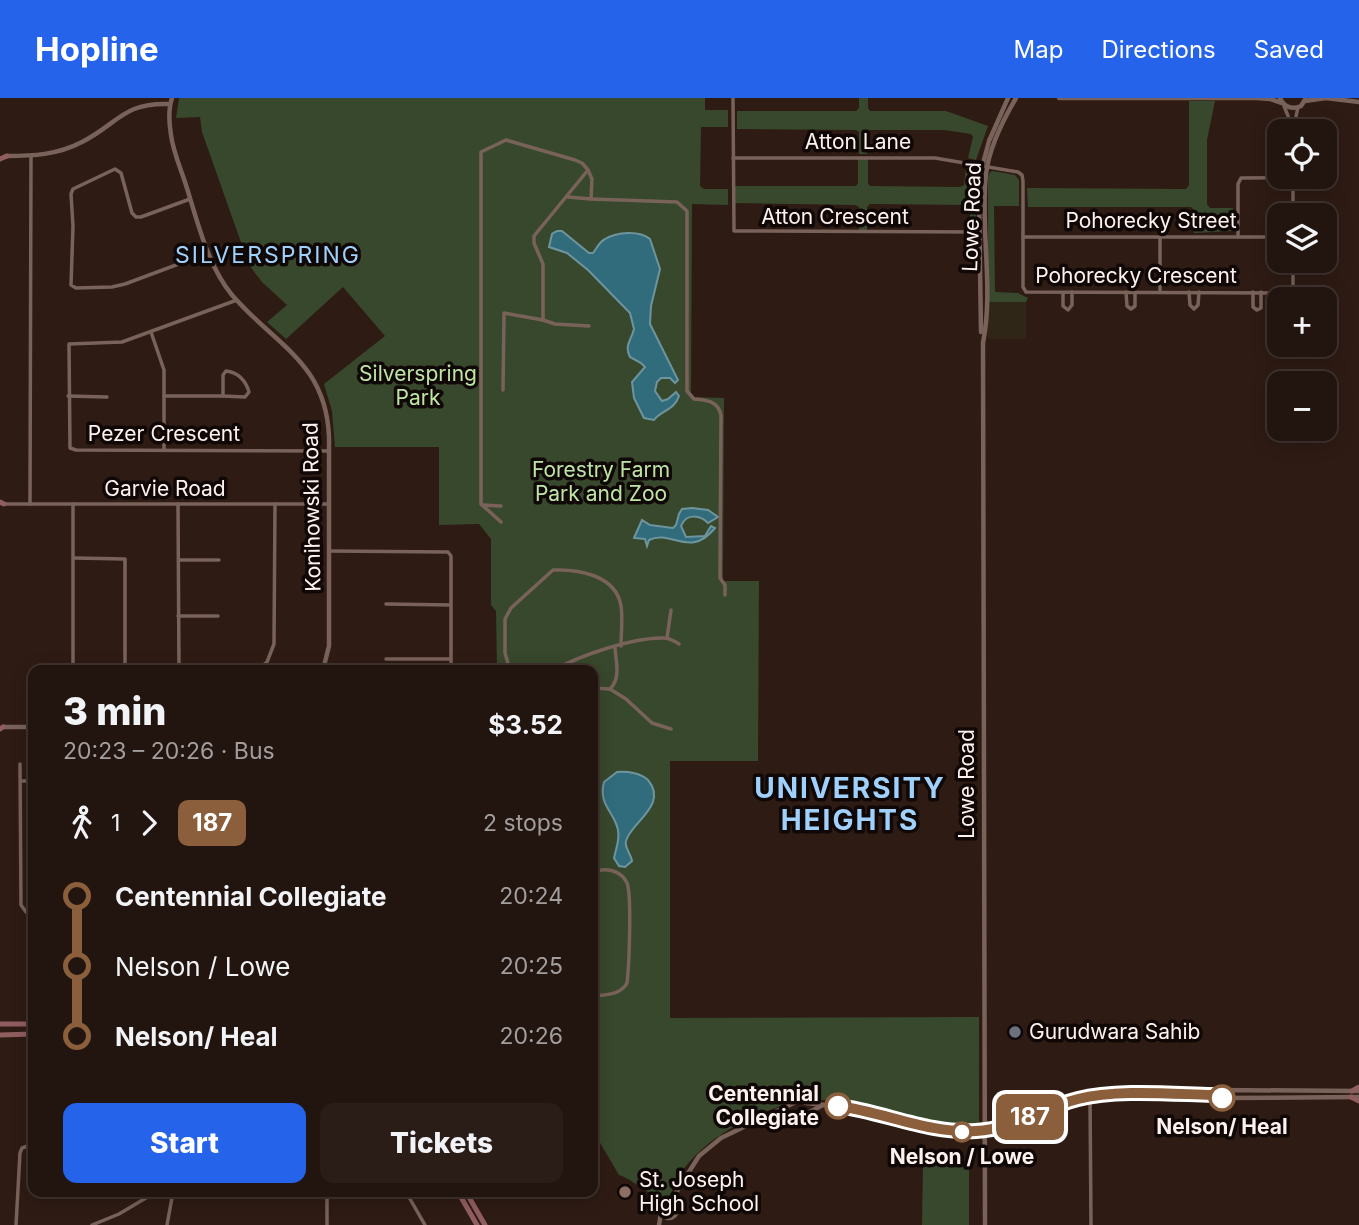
<!DOCTYPE html>
<meta charset="utf-8">
<style>
body{margin:0;font-family:Inter,sans-serif;background:#2a1d18;color:#f1f3f6;height:100vh;display:flex;flex-direction:column;font-size:26px;white-space:nowrap}
*{box-sizing:border-box;margin:0}
p{font-size:23px;color:#a29e9e}
.icon{flex:none;width:38px;height:38px;fill:none;stroke:currentColor;stroke-width:2;stroke-linecap:round;stroke-linejoin:round}
.map{position:relative;flex:1;overflow:hidden}
.drawer{position:absolute;left:28px;top:567px;width:570px;height:532px;display:flex;flex-direction:column;background:#22140f;border-radius:14px;box-shadow:0 4px 18px #0003,0 0 0 2px #3f332f}
.drawer>*{flex:none}
.badge{padding:0 14px;border-radius:10px;font-size:24px;line-height:46px}
.buttons{position:absolute;left:1267px;top:21px;display:grid;gap:14px}
.buttons a{display:grid;place-items:center;width:70px;height:70px;border-radius:14px;background:#22140f;box-shadow:0 4px 18px #0003,0 0 0 2px #3f332f;font-size:35px}
.map>.badge{position:absolute;translate:-50% -50%;box-shadow:0 0 0 4px #fff}
.legs{display:flex;align-items:center;gap:10px;height:77px;padding:0 35px;font-size:23px}
.legs p{margin-inline-start:auto}
.overview{display:flex;align-items:center;justify-content:space-between;height:119px;padding:0 35px}
h1{font-size:38px;font-weight:800;line-height:52px}
.action{display:flex;gap:14px;margin-top:auto;padding:14px 35px}
.action a{flex:1;height:80px;border-radius:14px;background:#2563eb;color:#fff;font-size:28px;font-weight:800;line-height:80px;text-align:center}
.action a+a{background:#2a1d18;color:#f1f3f6}
ul{padding:0 35px;list-style:none}
li{display:flex;align-items:center;gap:24px;height:70px;font-size:26px}
li i{display:grid;place-items:center;width:10px;height:100%;margin:0 9px;background:currentColor}
li i::after{content:'';width:18px;height:18px;margin:-9px;border:5px solid;border-radius:50%;background:#22140f}
li p{margin-inline-start:auto}
li:first-child i{background:linear-gradient(#0000 50%,currentColor 0)}
li:last-child i{background:linear-gradient(currentColor 50%,#0000 0)}
header{display:flex;align-items:center;gap:42px;box-sizing:border-box;height:98px;padding:0 35px;background:#2563eb;color:#fff}
header strong{font-size:33px}
nav{display:flex;gap:38px;margin-inline-start:auto;font-size:24px}
.map>svg:first-child{display:block}
.industrial{fill:#302617}
.green{fill:#38482c}
.water{fill:#316c7c;stroke:#6e949e;stroke-width:2}
.lines{fill:none;stroke-linecap:round;stroke-linejoin:round}
.minor{stroke:#79625a;stroke-width:3.5}
.tertiary{stroke:#79625a;stroke-width:4.5}
.secondary{stroke:#915e60;stroke-width:5}
.line-1-casing{stroke:#fff;stroke-width:16}
.line-1{stroke:#8b5e3c;stroke-width:10}
.worship-dot{fill:#6b7280;stroke:#100806;stroke-width:2.5}
.stop-1-dot{fill:#fff;stroke:#8b5e3c;stroke-width:3.5}
.education-dot{fill:#8d6e63;stroke:#100806;stroke-width:2.5}
.labels{text-anchor:middle;stroke-width:7;stroke-linejoin:round;paint-order:stroke}
.street-label{font-size:21px;fill:#fdf2ee;stroke:#100806}
.park-label{font-size:21px;fill:#bfe5a4;stroke:#100806}
.poi-label{font-size:21px;fill:#fdf2ee;stroke:#100806;text-anchor:start}
.stop-label{font-size:21px;font-weight:bold;fill:#fdf2ee;stroke:#100806}
.neighbourhood-label{font-size:23px;letter-spacing:2px;fill:#a0d1fc;stroke:#100806}
.district-label{font-size:28px;font-weight:bold;letter-spacing:2px;fill:#a0d1fc;stroke:#100806}
</style>
<header>
<strong>Hopline</strong>
<nav><a>Map</a><a>Directions</a><a>Saved</a></nav>
</header>
<div class="map">
<svg width="1359" height="1127" viewBox="0 0 1359 1127">
<rect width="100%" height="100%" fill="#2e1b14"/>
<rect class="industrial" x="988" y="204" width="38" height="37"/>
<g class="green">
<path d="M 179,0 L 705,0 L 705,12 L 728,12 L 728,29 L 701,29 L 700,88 L 704,91 L 728,91 L 728,107 L 692,106 L 691,299 L 724,300 L 723,483 L 759,483 L 758,663 L 670,663 L 670,920 L 979,919 L 979,1025 L 974,1029 L 950,1028 L 856,1006 L 798,999 L 791,1004 C 749,1019 710,1036 682,1073 C 675,1082 674,1093 667,1101 C 651,1101 635,1082 619,1077 L 596,1038 L 593,1038 L 593,572 L 497,572 L 496,513 L 491,507 L 491,441 L 479,426 L 439,427 L 439,349 L 335,349 L 332,313 L 324,286 L 385,238 L 343,189 L 286,241 L 267,224 L 287,207 L 262,184 L 249,167 L 202,34 L 200,19 L 176,20 Z"/>
<path d="M 859,0 L 868,0 L 868,10 L 870,13 L 946,13 L 988,28 L 976,62 L 968,60 L 973,39 L 971,36 L 944,32 L 870,32 L 867,35 L 867,56 L 859,56 L 859,34 L 856,32 L 737,31 L 737,13 L 856,13 L 859,10 Z"/>
<path d="M 1189,3 L 1215,3 L 1207,42 L 1207,106 L 1210,110 L 1233,110 L 1232,133 L 1194,135 L 1194,112 L 1191,109 L 1028,109 L 1027,90 L 1186,91 L 1189,87 Z"/>
<path d="M 858,60 L 868,60 L 868,85 L 870,88 L 960,89 L 964,87 L 966,69 L 973,70 L 977,74 L 976,130 L 970,130 L 970,107 L 870,106 L 867,109 L 867,134 L 859,134 L 859,109 L 855,107 L 733,105 L 733,88 L 856,88 L 858,85 Z"/>
<path d="M 993,73 L 1015,77 L 1019,82 L 1019,108 L 994,108 L 995,194 L 1018,195 L 1028,200 L 1026,204 L 988,204 L 988,79 L 990,74 Z"/>
<path d="M 923,1067 L 969,1068 L 969,1127 L 922,1127 Z"/>
</g>
<g class="water">
<path d="M 557,133 L 562,133 L 589,155 L 593,155 C 597,150 599,144 605,141 C 617,134 639,132 650,141 L 660,171 L 651,208 L 650,226 L 678,282 L 675,285 L 670,280 L 661,280 L 657,284 L 655,293 L 662,303 L 668,301 L 676,294 L 679,298 C 674,313 661,312 654,322 L 644,320 L 634,300 L 632,284 L 645,269 L 641,265 L 630,259 C 624,247 631,243 634,231 L 630,215 L 588,172 L 567,155 L 549,149 L 552,136 Z"/>
<path d="M 692,410 L 708,412 L 718,419 L 708,425 C 700,417 686,415 681,428 L 686,439 L 705,438 L 711,428 L 715,430 C 690,461 671,431 649,442 L 647,448 L 645,441 L 634,440 L 642,422 L 650,427 L 673,430 L 676,427 L 679,416 L 682,411 Z"/>
<path d="M 617,674 C 627,673 641,675 648,682 C 669,707 630,725 626,743 C 624,749 631,756 632,763 L 625,769 L 619,768 L 614,760 C 616,750 620,742 618,732 C 614,713 598,707 604,684 Z"/>
</g>
<g class="lines">
<g class="minor">
<path d="M 733,0 L 734,133 L 979,134"/>
<path d="M 1284,8 L 1292,28"/>
<path d="M 1293,33 L 1298,9"/>
<path d="M 733,60 L 935,60 L 1018,74 L 1022,77 L 1023,83 L 1023,189 L 1026,194 L 1287,195 L 1293,189 L 1293,163"/>
<path d="M 1293,79 L 1293,117"/>
<path d="M 190,101 L 141,119 L 136,119 L 132,115 L 121,75 L 115,71 L 73,91 L 71,96 L 73,128 L 71,187 L 76,190 L 112,189 L 125,186 L 208,155"/>
<path d="M 591,101 L 677,104 L 687,113 L 687,293 L 694,301 C 707,302 718,303 721,317 L 720,480 L 725,487 L 725,497"/>
<path d="M 1023,139 L 1279,139"/>
<path d="M 1238,139 L 1238,86 L 1241,80 L 1333,79"/>
<path d="M 1126,194 L 1127,208 L 1131,211 L 1135,208 L 1135,194"/>
<path d="M 1160,194 L 1160,139"/>
<path d="M 1189,194 L 1190,207 L 1194,211 L 1198,207 L 1199,194"/>
<path d="M 1253,194 L 1253,209 L 1257,212 L 1261,210 L 1261,194"/>
<path d="M 1290,194 L 1303,201"/>
<path d="M 1063,195 L 1063,208 L 1068,212 L 1072,207 L 1072,194"/>
<path d="M 237,202 L 122,244 L 69,246 L 70,350 L 76,352 L 329,353"/>
<path d="M 543,222 L 555,226 L 589,228"/>
<path d="M 151,234 L 164,272 L 164,352"/>
<path d="M 226,273 C 238,274 246,283 249,294 L 245,299 L 223,298 L 223,277 Z"/>
<path d="M 503,292 L 504,215 L 543,222 L 543,166 L 534,145 L 534,138 L 588,72 L 592,81 L 591,101 L 568,99"/>
<path d="M 68,298 L 107,299"/>
<path d="M 164,298 L 223,298"/>
<path d="M 2,406 L 329,406"/>
<path d="M 30,406 L 31,58"/>
<path d="M 178,406 L 179,572"/>
<path d="M 482,407 L 501,408"/>
<path d="M 501,424 L 481,406 L 481,54 L 506,42 L 575,62 L 582,65 L 588,72"/>
<path d="M 329,453 L 448,454 L 451,458 L 451,572"/>
<path d="M 74,460 L 125,461 L 125,572"/>
<path d="M 179,462 L 219,462"/>
<path d="M 386,506 L 451,507"/>
<path d="M 178,518 L 218,518"/>
<path d="M 667,540 L 671,512"/>
<path d="M 386,561 L 451,561"/>
<path d="M 73,572 L 73,406"/>
<path d="M 257,572 L 267,564 L 274,546 L 275,406"/>
<path d="M 510,572 L 505,555 L 505,521 L 511,510 L 553,472 C 578,471 616,477 621,508 C 623,521 621,535 621,548"/>
<path d="M 554,572 C 581,557 634,539 664,540 C 670,540 674,543 679,546"/>
<path d="M 593,590 L 610,591 C 621,580 616,564 615,550"/>
<path d="M 610,591 L 626,601 L 652,625 L 671,631"/>
<path d="M 20,666 L 21,807 L 26,814 L 33,818"/>
<path d="M 21,683 L 33,683"/>
<path d="M 593,774 C 605,769 621,772 627,785 C 632,797 629,869 627,885 C 621,897 605,897 593,898"/>
<path d="M 1090,998 L 1091,1127"/>
<path d="M 406,1094 L 425,1127"/>
<path d="M 16,1127 L 20,1055 L 22,1050 L 33,1046"/>
<path d="M 92,1127 L 119,1116 L 156,1094"/>
<path d="M 167,1127 L 173,1094"/>
<path d="M 327,1127 L 327,1094"/>
</g>
<g class="tertiary">
<path d="M 172,0 C 168,12 169,25 171,37 C 173,53 180,69 185,84 C 197,121 207,167 232,197 C 275,247 326,264 329,339 L 329,548 L 323,572"/>
<path d="M 1059,0 L 1256,0 L 1270,1 L 1282,5"/>
<path d="M 1280,0 C 1284,9 1292,12 1301,8 L 1306,0"/>
<path d="M 1305,3 L 1326,0 L 1359,4"/>
<path d="M 6,58 C 33,58 57,57 82,44 C 118,26 123,4 170,6"/>
<path d="M 981,234 L 979,102 L 981,73 L 989,43 L 1008,0"/>
<path d="M 3,629 L 33,629"/>
<path d="M 1212,997 L 1219,992 L 1359,993"/>
<path d="M 781,1014 L 790,1014 L 800,1019 L 823,1007"/>
<circle cx="669" cy="1112" r="8"/>
<path d="M 670,1104 L 699,1058 L 721,1040 L 800,1002 L 806,1005 L 852,1010 L 942,1032 L 975,1033 L 1010,1027 L 1065,1005 L 1090,998 L 1212,997 L 1223,1000 L 1359,999"/>
<path d="M 659,1127 L 661,1115"/>
<path d="M 985,1127 L 983,245 C 994,190 980,131 986,76 C 989,50 1003,22 1016,0"/>
</g>
<g class="secondary">
<path d="M 0,61 L 7,58"/>
<path d="M 0,404 L 4,406"/>
<path d="M 0,631 L 3,629"/>
<path d="M 0,926 L 33,926"/>
<path d="M 0,937 L 33,936"/>
<path d="M 1352,993 L 1359,989"/>
<path d="M 1351,999 L 1359,1003"/>
<path d="M 458,1094 L 477,1127"/>
<path d="M 466,1094 L 485,1127"/>
</g>
</g>
<g class="lines">
<g class="line-1-casing">
<path id="line-1" d="M 838,1008 C 884,1014 929,1036 976,1033 C 1013,1031 1042,1010 1078,1001 C 1116,991 1172,996 1212,997 L 1222,1000"/>
</g>
<use href="#line-1" class="line-1"/>
</g>
<circle class="worship-dot" cx="1015" cy="934" r="7"/>
<g class="stop-1-dot">
<circle cx="1222" cy="1000" r="12"/>
<circle cx="838" cy="1008" r="12"/>
<circle cx="962" cy="1034" r="9"/>
</g>
<circle class="education-dot" cx="625" cy="1094" r="7"/>
<g class="labels">
<g class="street-label">
<text x="858" y="51">Atton Lane</text>
<text x="835" y="126">Atton Crescent</text>
<text transform="translate(972 119) rotate(-88)" y="7">Lowe Road</text>
<text x="1151" y="130">Pohorecky Street</text>
<text x="1136" y="185">Pohorecky Crescent</text>
<text x="164" y="343">Pezer Crescent</text>
<text x="165" y="398">Garvie Road</text>
<text transform="translate(312 409) rotate(-91)" y="7">Konihowski Road</text>
<text transform="translate(967 686) rotate(-90)" y="7">Lowe Road</text>
</g>
<g class="park-label">
<text x="418" y="283">Silverspring<tspan x="418" dy="24">Park</tspan></text>
<text x="601" y="379">Forestry Farm<tspan x="601" dy="24">Park and Zoo</tspan></text>
</g>
<g class="poi-label">
<text x="1029" y="941">Gurudwara Sahib</text>
<text x="639" y="1089">St. Joseph<tspan x="639" dy="24">High School</tspan></text>
</g>
<g class="stop-label">
<text x="819" y="1003" text-anchor="end">Centennial<tspan x="819" dy="24">Collegiate</tspan></text>
<text x="1222" y="1036">Nelson/ Heal</text>
<text x="962" y="1066">Nelson / Lowe</text>
</g>
<g class="neighbourhood-label">
<text x="268" y="165">SILVERSPRING</text>
</g>
<g class="district-label">
<text x="850" y="700">UNIVERSITY<tspan x="850" dy="32">HEIGHTS</tspan></text>
</g>
</g>
</svg>
<div class="buttons">
<a><svg class="icon" aria-label="locate" viewBox="0 0 24 24"><circle cx="12" cy="12" r="6"/><path d="M12 2v4M12 18v4M2 12h4M18 12h4"/></svg></a>
<a><svg class="icon" aria-label="layers" viewBox="0 0 24 24"><path d="M12 4l9 5-9 5-9-5zM3 14l9 5 9-5"/></svg></a>
<a>+</a>
<a>−</a>
</div>
<b class="badge" style="left:1030px;top:1019px;background:#8b5e3c;color:#fff">187</b>
<section class="drawer">
<div class="overview"><div><h1>3 min</h1><p>20:23 – 20:26 · Bus</p></div><b>$3.52</b></div>
<div class="legs"><svg class="icon" aria-label="walk" viewBox="0 0 24 24"><circle cx="13" cy="4" r="2"/><path d="M13 8l-2 6 4 7M11 14l-3 7M7 12l3-4h3l4 4"/></svg>1<svg class="icon" aria-label="forward" viewBox="0 0 24 24"><path d="M9 5l7 7-7 7"/></svg><b class="badge" style="background:#8b5e3c;color:#fff">187</b><p>2 stops</p></div>
<ul>
<li><i style="color:#8b5e3c"></i><b>Centennial Collegiate</b><p>20:24</p></li>
<li><i style="color:#8b5e3c"></i><span>Nelson / Lowe</span><p>20:25</p></li>
<li><i style="color:#8b5e3c"></i><b>Nelson/ Heal</b><p>20:26</p></li>
</ul>
<div class="action"><a>Start</a><a>Tickets</a></div>
</section>
</div>
